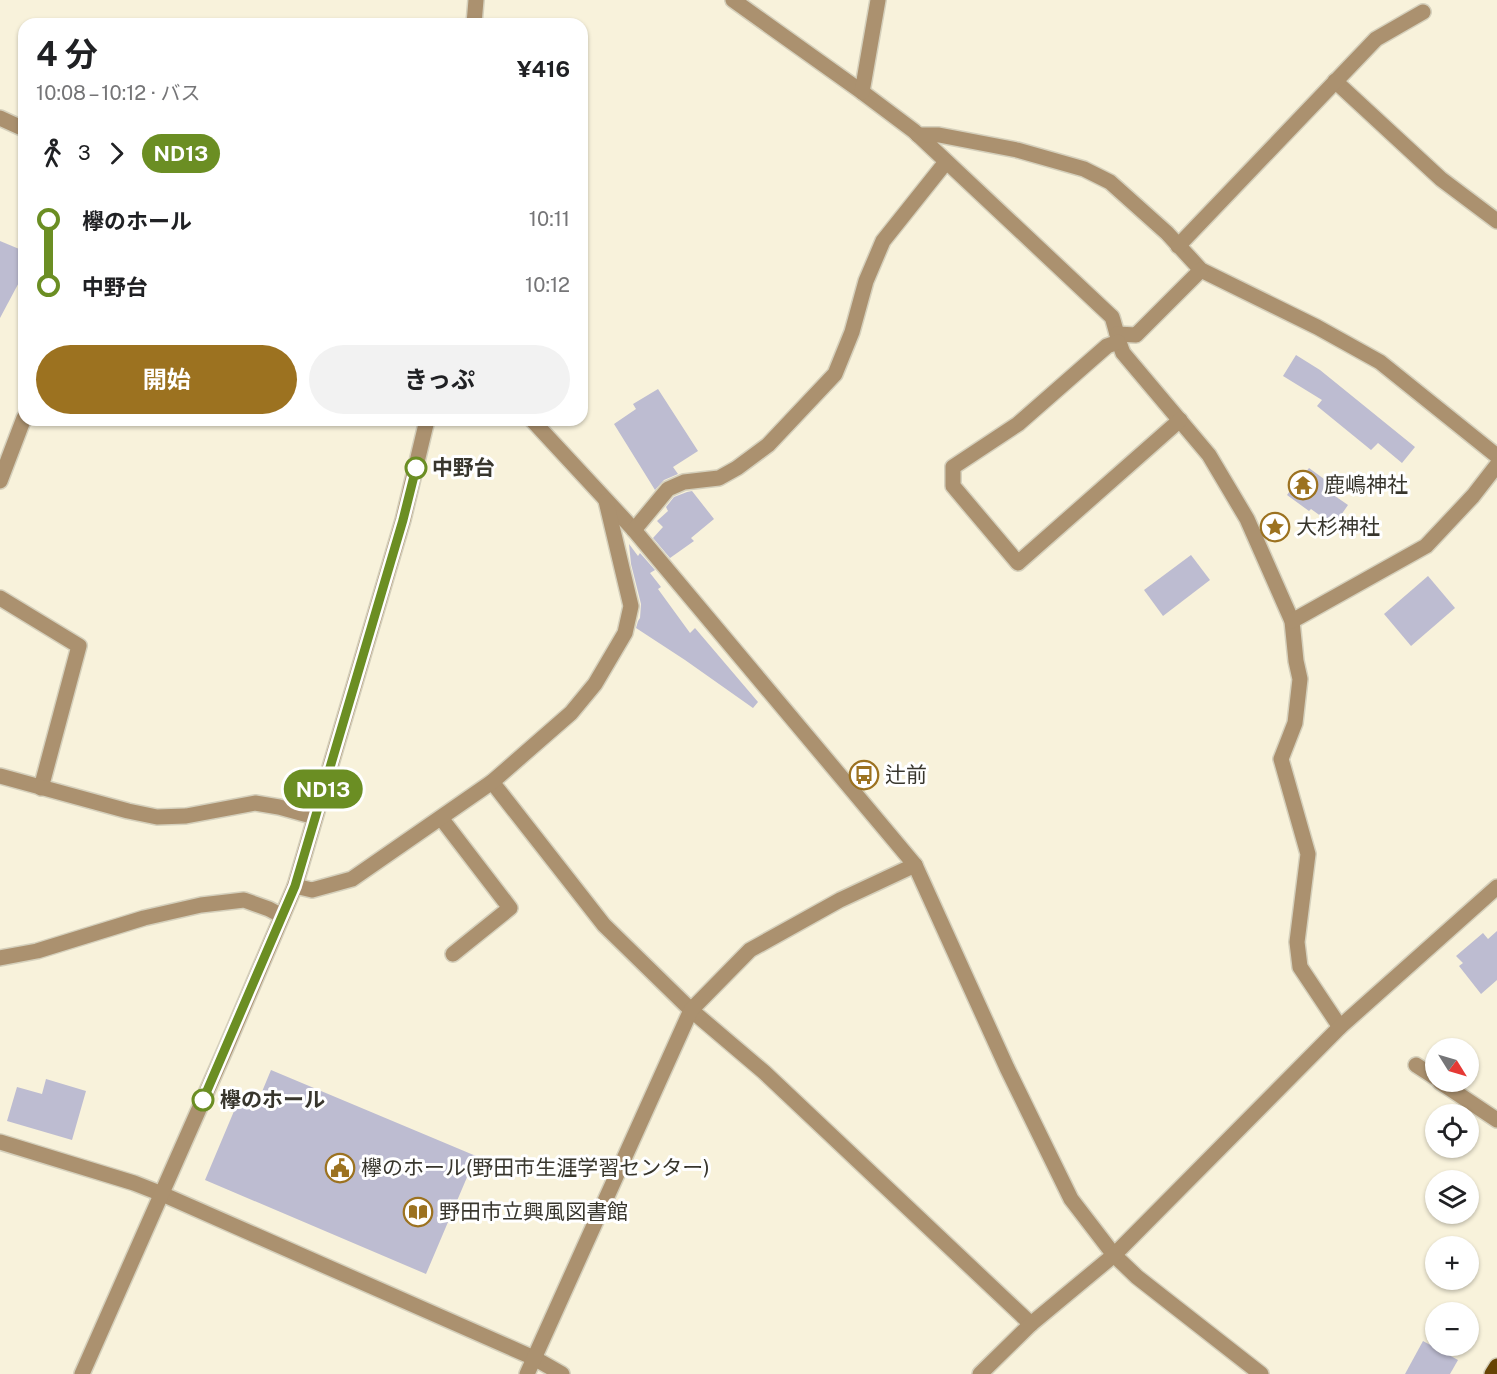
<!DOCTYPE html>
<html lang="ja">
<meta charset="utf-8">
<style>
body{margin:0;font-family:"Public Sans","Noto Sans JP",sans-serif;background:#f2f2f2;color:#202124;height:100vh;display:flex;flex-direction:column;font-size:22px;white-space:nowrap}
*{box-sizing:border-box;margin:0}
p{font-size:20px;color:#757577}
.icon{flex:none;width:33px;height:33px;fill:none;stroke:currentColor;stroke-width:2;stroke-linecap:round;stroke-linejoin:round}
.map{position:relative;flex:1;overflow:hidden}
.details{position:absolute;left:18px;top:18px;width:570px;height:408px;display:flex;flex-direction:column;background:#fff;border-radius:18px;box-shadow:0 2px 4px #0004}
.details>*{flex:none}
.badge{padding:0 12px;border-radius:20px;font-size:21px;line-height:39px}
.needle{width:39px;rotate:127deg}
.buttons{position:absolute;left:1425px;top:1038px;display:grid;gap:12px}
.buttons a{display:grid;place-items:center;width:54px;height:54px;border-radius:50%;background:#fff;box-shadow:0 2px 4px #0004;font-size:30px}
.map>.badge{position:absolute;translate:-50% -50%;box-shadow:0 0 0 3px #fff}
.legs{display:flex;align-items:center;gap:9px;height:66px;padding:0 18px;font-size:20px}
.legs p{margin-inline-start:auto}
.headline{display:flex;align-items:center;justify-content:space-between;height:102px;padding:0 18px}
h1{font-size:33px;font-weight:700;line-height:45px}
.action{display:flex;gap:12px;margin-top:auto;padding:12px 18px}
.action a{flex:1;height:69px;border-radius:36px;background:#9c7220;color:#fff;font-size:24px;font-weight:700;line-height:69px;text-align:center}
.action a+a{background:#f2f2f2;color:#202124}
ul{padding:0 18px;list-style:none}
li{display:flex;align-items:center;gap:21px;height:66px;font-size:22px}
li i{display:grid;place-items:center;width:9px;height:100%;margin:0 8px;background:currentColor}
li i::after{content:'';width:15px;height:15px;margin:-8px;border:4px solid;border-radius:50%;background:#fff}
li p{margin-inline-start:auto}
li:first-child i{background:linear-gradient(#0000 50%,currentColor 0)}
li:last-child i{background:linear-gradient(currentColor 50%,#0000 0)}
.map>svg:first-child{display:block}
.building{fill:#bdbcd1}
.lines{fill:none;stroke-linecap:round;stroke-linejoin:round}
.minor-casing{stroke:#d5d0bc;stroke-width:18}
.major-casing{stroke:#d5d0bc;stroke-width:18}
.minor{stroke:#ab916f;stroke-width:15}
.major{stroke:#674405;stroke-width:15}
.line-1-casing{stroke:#fff;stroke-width:14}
.line-1{stroke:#6b8e23;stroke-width:9}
.stop-1-dot{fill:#fff;stroke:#6b8e23;stroke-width:3}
.labels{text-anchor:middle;stroke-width:6;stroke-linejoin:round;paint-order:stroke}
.stop-label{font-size:21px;font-weight:bold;fill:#38362d;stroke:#fff;text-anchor:start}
.poi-label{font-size:21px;fill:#38362d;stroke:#fff;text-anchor:start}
</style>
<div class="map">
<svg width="1497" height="1374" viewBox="0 0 1497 1374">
<rect width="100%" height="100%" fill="#f8f2db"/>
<g class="building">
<path d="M 0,241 L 24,251 L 24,273 L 0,318 Z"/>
<path d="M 1296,355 L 1320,370 L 1415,447 L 1402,463 L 1378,443 L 1371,450 L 1317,406 L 1322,400 L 1283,376 Z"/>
<path d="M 658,389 L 698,451 L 673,467 L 678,474 L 664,480 L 655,490 L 614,424 L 636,409 L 633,404 Z"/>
<path d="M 1309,468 L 1339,490 L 1335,496 L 1348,505 L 1339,518 L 1334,515 L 1329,522 L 1311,509 L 1309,511 L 1287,495 L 1292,488 L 1288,485 L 1300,470 L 1305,473 Z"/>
<path d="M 692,491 L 714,519 L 691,538 L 694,541 L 670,558 L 653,538 L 663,527 L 657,521 L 668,511 L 666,507 L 674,497 L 687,492 Z"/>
<path d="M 629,544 L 638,556 L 640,553 L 655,570 L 650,573 L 661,587 L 658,589 L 690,633 L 695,628 L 758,702 L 753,708 L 685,660 L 636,628 L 638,621 L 640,618 L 641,604 L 631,564 Z"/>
<path d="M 1191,555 L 1210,580 L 1163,616 L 1144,590 Z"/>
<path d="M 1428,576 L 1455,608 L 1411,646 L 1384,614 Z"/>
<path d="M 1497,931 L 1497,980 L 1481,994 L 1459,966 L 1463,963 L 1456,956 L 1483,933 L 1488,939 Z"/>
<path d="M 271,1070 L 476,1156 L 426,1274 L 205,1180 L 237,1104 L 254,1111 Z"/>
<path d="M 46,1079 L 86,1091 L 72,1140 L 7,1121 L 17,1087 L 42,1094 Z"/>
<path d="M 1423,1341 L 1458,1360 L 1450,1374 L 1405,1374 Z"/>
</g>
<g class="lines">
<g class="minor-casing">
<g id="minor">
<path d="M 733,0 L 862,92 L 914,131 L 1112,317 C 1116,329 1118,341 1123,353 L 1209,455 L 1247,519 L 1292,621 L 1296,661 L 1300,679 L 1295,723 L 1281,759 L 1308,854 L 1297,942 L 1300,967 L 1340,1027"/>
<path d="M 474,24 L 476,0"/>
<path d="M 1335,81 L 1441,179 L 1497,221"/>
<path d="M 862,92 L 878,0"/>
<path d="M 0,118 L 24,129"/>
<path d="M 918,135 L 939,135 L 1017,150 L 1084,169 L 1110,182 L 1167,233 L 1201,270 L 1317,327 L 1380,362 L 1497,456"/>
<path d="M 1178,246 L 1376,39 L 1423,12"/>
<path d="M 1117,334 L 1136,335 L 1201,270"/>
<path d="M 1118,342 L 1107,346 L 1018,424 L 953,467 L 953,486 L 1018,563 L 1180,420"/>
<path d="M 532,420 L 634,530 L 915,865 L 1007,1068 L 1071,1199 L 1114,1255 L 1137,1277 L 1261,1374"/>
<path d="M 0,481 L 24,418"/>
<path d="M 634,530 L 668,489 L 684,482 L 719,478 L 737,468 L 768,445 L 835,374 L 852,332 L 866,281 L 883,241 L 946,162"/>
<path d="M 0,598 L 79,646 L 41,788"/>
<path d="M 1292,621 L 1426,546 L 1473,496 L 1497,465"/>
<path d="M 0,776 L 128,811 L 157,817 L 186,816 L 255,803 L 279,807 L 315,817"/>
<path d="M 492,782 L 604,925 L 691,1010 L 764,1072 L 1031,1324"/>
<path d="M 441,818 L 510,908 L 453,954"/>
<path d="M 295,886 L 312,890 L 352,879 L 492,782 L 571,713 L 595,684 L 625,633 L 631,606 L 606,501"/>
<path d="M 0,958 L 37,951 L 144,918 L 201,905 L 244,900 L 269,909 L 282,916"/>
<path d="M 1416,1065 L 1436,1078"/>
<path d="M 1440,1082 L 1497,1120"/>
<path d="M 0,1142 L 134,1183 L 162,1194 L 534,1358 L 562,1374"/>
<path d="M 82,1374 L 226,1048 L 295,886 L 403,520 L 427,420"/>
<path d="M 527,1374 L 691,1010 L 750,950 L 840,900 L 915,865"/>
<path d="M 980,1374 L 1031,1324 L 1114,1255 L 1340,1027 L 1497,887"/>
</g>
</g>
<g class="major-casing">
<path id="major" d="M 1492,1374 L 1497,1366"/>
</g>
<use href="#minor" class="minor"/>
<use href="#major" class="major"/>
</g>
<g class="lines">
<g class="line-1-casing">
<path id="line-1" d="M 203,1100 L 295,886 L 403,520 L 416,468"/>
</g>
<use href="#line-1" class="line-1"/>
</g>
<defs>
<g id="temple-ring" transform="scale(1.5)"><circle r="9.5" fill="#fff" stroke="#9c7220" stroke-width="1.5"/><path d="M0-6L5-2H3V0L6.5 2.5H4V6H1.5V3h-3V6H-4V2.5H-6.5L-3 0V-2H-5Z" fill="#9c7220"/></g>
<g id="sight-ring" transform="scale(1.5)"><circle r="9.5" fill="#fff" stroke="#9c7220" stroke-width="1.5"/><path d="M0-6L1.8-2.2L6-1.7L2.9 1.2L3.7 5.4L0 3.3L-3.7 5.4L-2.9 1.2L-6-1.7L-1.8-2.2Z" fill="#9c7220"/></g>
<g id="bus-ring" transform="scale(1.5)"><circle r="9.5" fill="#fff" stroke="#9c7220" stroke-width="1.5"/><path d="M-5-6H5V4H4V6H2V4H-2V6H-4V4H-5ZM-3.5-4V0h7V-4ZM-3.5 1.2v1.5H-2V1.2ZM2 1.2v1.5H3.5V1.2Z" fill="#9c7220"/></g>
<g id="civic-ring" transform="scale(1.5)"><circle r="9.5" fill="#fff" stroke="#9c7220" stroke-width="1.5"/><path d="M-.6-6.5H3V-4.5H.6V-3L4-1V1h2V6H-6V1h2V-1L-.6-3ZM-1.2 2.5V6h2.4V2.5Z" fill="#9c7220"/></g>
<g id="library-ring" transform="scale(1.5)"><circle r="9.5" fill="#fff" stroke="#9c7220" stroke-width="1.5"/><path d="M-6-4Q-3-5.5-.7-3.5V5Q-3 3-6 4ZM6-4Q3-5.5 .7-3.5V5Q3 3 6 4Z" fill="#9c7220"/></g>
</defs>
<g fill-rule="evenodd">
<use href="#temple-ring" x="1303" y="485"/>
<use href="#sight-ring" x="1275" y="527"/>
<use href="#bus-ring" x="864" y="775"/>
<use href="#civic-ring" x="340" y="1168"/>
<use href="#library-ring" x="418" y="1212"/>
</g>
<g class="stop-1-dot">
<circle cx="416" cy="468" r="10"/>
<circle cx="203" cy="1100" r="10"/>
</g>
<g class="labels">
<g class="stop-label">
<text x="432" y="475">中野台</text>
<text x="220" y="1107">欅のホール</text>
</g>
<g class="poi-label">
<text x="1324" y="492">鹿嶋神社</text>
<text x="1296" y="534">大杉神社</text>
<text x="885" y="782">辻前</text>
<text x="361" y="1175">欅のホール(野田市生涯学習センター)</text>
<text x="439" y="1219">野田市立興風図書館</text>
</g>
</g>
</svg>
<div class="buttons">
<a><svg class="needle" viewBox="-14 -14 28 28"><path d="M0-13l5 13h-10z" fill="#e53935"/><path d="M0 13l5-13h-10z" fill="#757577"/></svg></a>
<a><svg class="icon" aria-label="locate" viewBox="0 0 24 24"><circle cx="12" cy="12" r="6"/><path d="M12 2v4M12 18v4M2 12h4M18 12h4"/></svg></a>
<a><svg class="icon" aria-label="layers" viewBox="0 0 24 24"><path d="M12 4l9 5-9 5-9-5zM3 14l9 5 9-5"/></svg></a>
<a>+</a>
<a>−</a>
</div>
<b class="badge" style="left:323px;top:789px;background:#6b8e23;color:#fff">ND13</b>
<section class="details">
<div class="headline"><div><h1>4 分</h1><p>10:08 – 10:12 · バス</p></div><b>¥416</b></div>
<div class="legs"><svg class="icon" aria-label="walk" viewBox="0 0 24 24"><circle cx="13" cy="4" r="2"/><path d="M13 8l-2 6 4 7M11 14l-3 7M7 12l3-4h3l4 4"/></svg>3<svg class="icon" aria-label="forward" viewBox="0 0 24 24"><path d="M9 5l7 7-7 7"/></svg><b class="badge" style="background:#6b8e23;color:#fff">ND13</b></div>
<ul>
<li><i style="color:#6b8e23"></i><b>欅のホール</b><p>10:11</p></li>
<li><i style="color:#6b8e23"></i><b>中野台</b><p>10:12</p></li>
</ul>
<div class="action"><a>開始</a><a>きっぷ</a></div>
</section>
</div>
